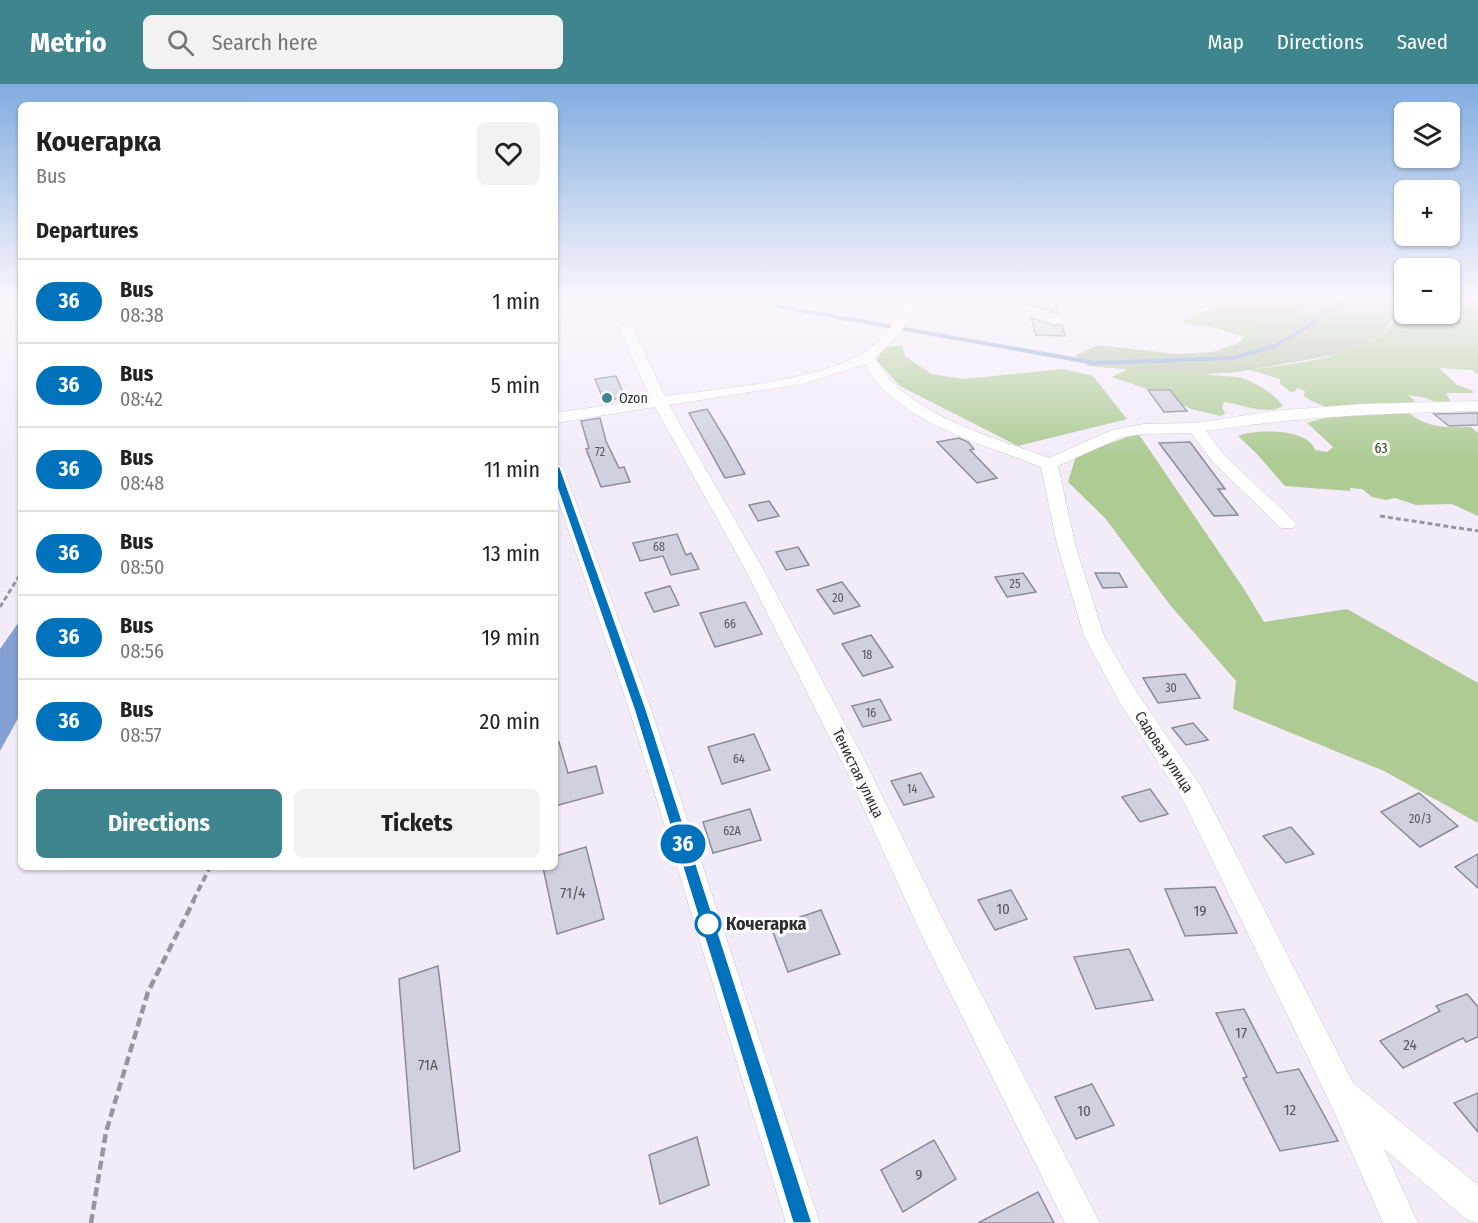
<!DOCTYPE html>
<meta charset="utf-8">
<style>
body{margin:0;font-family:"Fira Sans Condensed",sans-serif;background:#f2f2f2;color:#222;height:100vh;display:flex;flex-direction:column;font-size:22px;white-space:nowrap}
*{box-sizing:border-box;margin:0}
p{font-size:20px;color:#767676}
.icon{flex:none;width:33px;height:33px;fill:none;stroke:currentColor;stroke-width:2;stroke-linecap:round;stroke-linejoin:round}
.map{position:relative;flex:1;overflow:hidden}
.sheet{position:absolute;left:18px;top:18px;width:540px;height:768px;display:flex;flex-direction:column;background:#fff;border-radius:9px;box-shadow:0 2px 4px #0004}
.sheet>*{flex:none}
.badge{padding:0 12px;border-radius:20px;font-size:21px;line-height:39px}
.tools{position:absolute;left:1394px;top:18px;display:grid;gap:12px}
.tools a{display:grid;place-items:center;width:66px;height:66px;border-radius:9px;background:#fff;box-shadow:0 2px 4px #0004;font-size:30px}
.map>.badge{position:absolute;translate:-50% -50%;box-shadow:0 0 0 3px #fff}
h2{padding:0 18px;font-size:22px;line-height:54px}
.round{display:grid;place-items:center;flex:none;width:63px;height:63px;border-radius:9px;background:#f2f2f2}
.summary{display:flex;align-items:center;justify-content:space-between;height:102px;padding:0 18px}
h1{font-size:28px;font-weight:700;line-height:45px}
.primary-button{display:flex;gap:12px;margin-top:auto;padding:12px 18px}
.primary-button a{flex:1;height:69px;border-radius:9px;background:#3e858e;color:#fff;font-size:24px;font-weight:700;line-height:69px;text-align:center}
.primary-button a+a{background:#f2f2f2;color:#222}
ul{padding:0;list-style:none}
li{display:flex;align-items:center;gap:18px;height:84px;padding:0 18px;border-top:2px solid #e0e0e0}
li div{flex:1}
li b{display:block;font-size:22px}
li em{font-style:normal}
li .badge{min-width:66px;font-weight:700;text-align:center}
header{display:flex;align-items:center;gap:36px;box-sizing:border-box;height:84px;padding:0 30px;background:#3e858e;color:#fff}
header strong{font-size:28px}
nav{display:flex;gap:33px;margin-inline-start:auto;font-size:21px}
.search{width:420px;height:54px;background:#f2f2f2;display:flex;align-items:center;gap:15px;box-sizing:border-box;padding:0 21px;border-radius:9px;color:#767676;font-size:22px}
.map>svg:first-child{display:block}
.green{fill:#b0c59f}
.forest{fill:#adcb93}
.water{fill:#84a0d3}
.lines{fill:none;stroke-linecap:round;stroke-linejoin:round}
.stream{stroke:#84a0d3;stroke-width:4}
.building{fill:#d0d0de;stroke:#8b8a98;stroke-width:1.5}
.minor-casing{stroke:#cbc2cf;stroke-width:1}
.path-far2{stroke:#9a949e;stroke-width:3;stroke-dasharray:5 3;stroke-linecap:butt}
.path-far1{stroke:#9a949e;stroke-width:4;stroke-dasharray:7 4;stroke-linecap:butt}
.path{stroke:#9a949e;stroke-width:4.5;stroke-dasharray:9 4.5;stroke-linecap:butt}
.minor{fill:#fff;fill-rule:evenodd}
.line{fill:#0072bc;stroke:#fff;stroke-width:1.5}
.poi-dot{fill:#3e858e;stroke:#fdfcfe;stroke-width:2}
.stop-dot{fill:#fff;stroke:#0072bc;stroke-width:3}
.labels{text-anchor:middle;stroke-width:6;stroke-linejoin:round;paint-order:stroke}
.number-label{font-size:12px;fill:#57555c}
.far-poi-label{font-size:14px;fill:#2f2c31;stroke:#fdfcfe;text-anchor:start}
.far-park-label{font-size:14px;fill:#2d480d;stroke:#fdfcfe}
.street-label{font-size:15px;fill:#2f2c31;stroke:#fdfcfe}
.near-number-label{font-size:15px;fill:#57555c}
.near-stop-label{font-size:18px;font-weight:bold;fill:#2f2c31;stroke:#fdfcfe;text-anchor:start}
</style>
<header>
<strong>Metrio</strong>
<div class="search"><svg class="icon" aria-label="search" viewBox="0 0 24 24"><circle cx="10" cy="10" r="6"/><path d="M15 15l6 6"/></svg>Search here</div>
<nav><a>Map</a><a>Directions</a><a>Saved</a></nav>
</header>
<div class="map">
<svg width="1478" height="1139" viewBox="0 0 1478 1139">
<rect width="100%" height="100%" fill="#f4ebf9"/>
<path class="green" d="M 1280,215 L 1395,215 L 1395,234 L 1381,251 L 1364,262 L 1340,270 L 1237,288 L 1195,291 L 1088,282 L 1075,272 L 1098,261 L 1177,270 L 1212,268 L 1239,259 L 1261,238 L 1286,237 L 1301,228 Z"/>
<g class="forest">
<path d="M 1218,215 L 1280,215 L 1302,228 L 1286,237 L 1261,238 L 1245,253 L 1215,244 L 1186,240 L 1182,235 L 1210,225 Z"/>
<path d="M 1395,215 L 1404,215 L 1404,230 L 1449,230 L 1449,215 L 1478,215 L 1478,290 L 1472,286 L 1439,284 L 1457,301 L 1472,306 L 1473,309 L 1446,309 L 1451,318 L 1445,322 L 1426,314 L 1408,311 L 1414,316 L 1413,325 L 1409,329 C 1427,344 1448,344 1471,343 L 1478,349 L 1478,432 L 1452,420 L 1416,421 L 1395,414 L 1386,416 L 1372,413 L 1362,405 L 1350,404 L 1350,407 L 1285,402 L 1256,369 L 1238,352 C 1256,345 1308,344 1315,366 L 1327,368 L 1333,363 L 1307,339 L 1335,331 C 1327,320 1314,320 1304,312 L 1305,307 L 1297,304 L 1296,307 L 1291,308 L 1280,300 L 1280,295 L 1250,286 C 1285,280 1381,273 1395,234 C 1396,229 1395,221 1395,215 Z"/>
<path d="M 902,261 L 905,272 L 931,290 L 964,295 L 1063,285 L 1093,292 L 1127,335 L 1018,362 L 900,302 L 876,276 L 884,264 Z"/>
<path d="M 1128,285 L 1238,293 C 1255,298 1272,307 1283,322 C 1267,332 1241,320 1224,318 L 1222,323 L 1225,330 L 1220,332 L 1191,325 L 1156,308 L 1112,293 Z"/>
<path d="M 1138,349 L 1244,505 L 1264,538 L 1347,525 L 1478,599 L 1478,739 L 1384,687 L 1233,625 L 1236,597 L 1170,521 L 1105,434 L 1068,398 L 1076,372 Z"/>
</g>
<path class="water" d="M 21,535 L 21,629 L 0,667 L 0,565 Z"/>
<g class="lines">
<path class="stream" d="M 755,215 L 787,224 L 1095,279 L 1233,274 L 1274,262 L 1306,244 L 1344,215"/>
</g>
<g class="building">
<path d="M 1027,215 L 1054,215 L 1058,229 L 1028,220 Z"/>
<path d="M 1031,234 L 1053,241 L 1062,241 L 1065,252 L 1036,251 Z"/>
<path d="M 616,292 L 625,313 L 604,317 L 595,295 Z"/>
<path d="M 1148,306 L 1170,306 L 1187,327 L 1164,328 Z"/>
<path d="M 707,325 L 726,356 L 745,390 L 725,394 L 689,329 Z"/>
<path d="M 1478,329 L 1478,341 L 1449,342 L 1434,330 Z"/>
<path d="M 600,334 L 606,357 L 619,384 L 624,383 L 630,398 L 601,403 L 586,365 L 589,364 L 581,337 Z"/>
<path d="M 959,354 L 968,358 L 974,365 L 970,366 L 997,394 L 977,399 L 937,358 Z"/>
<path d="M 1190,358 L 1225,405 L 1218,405 L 1238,431 L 1214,432 L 1159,359 Z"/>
<path d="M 769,417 L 779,432 L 758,437 L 749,421 Z"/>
<path d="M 677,450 L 686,471 L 691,469 L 699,485 L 671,491 L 663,472 L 640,477 L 633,459 Z"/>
<path d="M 798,463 L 809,481 L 786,486 L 776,468 Z"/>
<path d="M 1023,489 L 1036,508 L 1007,513 L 995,493 Z"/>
<path d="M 1095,489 L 1119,489 L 1127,503 L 1103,504 Z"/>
<path d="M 842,498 L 860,522 L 834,530 L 817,506 Z"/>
<path d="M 670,502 L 679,521 L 654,528 L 645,509 Z"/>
<path d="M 745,518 L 762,550 L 715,563 L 700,529 Z"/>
<path d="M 871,551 L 893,583 L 863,592 L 842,560 Z"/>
<path d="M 1185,590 L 1200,614 L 1158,619 L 1143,594 Z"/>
<path d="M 880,615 L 891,636 L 863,643 L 852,622 Z"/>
<path d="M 1193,639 L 1208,656 L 1186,661 L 1172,644 Z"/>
<path d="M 754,650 L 770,686 L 722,700 L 708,663 Z"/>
<path d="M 559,658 L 568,689 L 596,682 L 603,709 L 555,722 L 555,659 Z"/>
<path d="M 921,689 L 934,713 L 904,721 L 891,697 Z"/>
<path d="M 1150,705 L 1168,730 L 1140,738 L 1122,713 Z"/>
<path d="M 1419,709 L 1458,742 L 1420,763 L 1381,728 Z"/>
<path d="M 750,725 L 761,756 L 713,769 L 703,738 Z"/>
<path d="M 1291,743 L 1314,770 L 1286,779 L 1263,752 Z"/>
<path d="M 586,763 L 604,835 L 557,850 L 543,783 L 555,783 L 555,772 Z"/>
<path d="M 1478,770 L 1478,804 L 1455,783 Z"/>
<path d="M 1215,803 L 1237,849 L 1185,852 L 1165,805 Z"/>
<path d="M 1011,806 L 1027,835 L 995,846 L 978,816 Z"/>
<path d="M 821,826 L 840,870 L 788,888 L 771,843 Z"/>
<path d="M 1129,865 L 1153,916 L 1096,925 L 1074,873 Z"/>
<path d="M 438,882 L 460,1067 L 414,1085 L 399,895 Z"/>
<path d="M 1467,910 L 1478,923 L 1478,953 L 1466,958 L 1463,954 L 1403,984 L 1380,957 L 1440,927 L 1436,922 Z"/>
<path d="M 1244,925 L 1277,989 L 1299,985 L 1338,1057 L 1280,1067 L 1243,994 L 1247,993 L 1216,929 Z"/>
<path d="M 1092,1000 L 1114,1041 L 1076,1055 L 1055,1013 Z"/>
<path d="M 1478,1009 L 1478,1048 L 1454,1019 Z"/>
<path d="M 697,1053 L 709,1101 L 660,1120 L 649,1071 Z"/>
<path d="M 934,1056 L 956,1095 L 903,1128 L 881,1086 Z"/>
<path d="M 1038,1108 L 1054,1139 L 978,1139 Z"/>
</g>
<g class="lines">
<g class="minor-casing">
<g id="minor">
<path d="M 907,215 L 919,215 L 899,251 L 875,274 C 881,283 886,293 894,300 C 936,339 996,354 1049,374 L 1112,346 L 1144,340 L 1195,339 L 1273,327 L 1362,320 L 1478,317 L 1478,327 C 1386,329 1296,333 1206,347 L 1225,372 L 1293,436 L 1296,440 L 1293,444 L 1281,444 L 1213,378 L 1191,349 L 1144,350 L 1122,353 L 1058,382 L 1075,460 L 1104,552 L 1136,607 L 1202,704 L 1353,999 L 1478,1101 L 1478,1139 L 1466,1135 L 1384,1065 L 1418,1139 L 1383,1139 L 1330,1019 L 1184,718 L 1120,619 L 1084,552 L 1057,460 L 1041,383 C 988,362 926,346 884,306 C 876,299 871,289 865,280 L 807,299 L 669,321 L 762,483 L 866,679 L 942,834 L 1100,1139 L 1065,1139 L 922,852 L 847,688 L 744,483 L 655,323 L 555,339 L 555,329 L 651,315 L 619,244 L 621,241 L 631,241 L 633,244 L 665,312 C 723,304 836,297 878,258 C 891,246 899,230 907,215 Z"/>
<path d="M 983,215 L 1003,215 L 1063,233 L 1065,236 L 1058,240 L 1053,239 Z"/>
<path d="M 555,378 L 563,383 L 651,625 L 820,1139 L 786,1139 L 629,625 L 555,407 Z"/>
</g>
</g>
<g class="path-far2">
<path d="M 1380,432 L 1478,447"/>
<path d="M 0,523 L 21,489"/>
</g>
<path class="path-far1" d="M 193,817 L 210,783"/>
<path class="path" d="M 91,1139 L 106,1048 L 148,908 L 194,816"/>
<use href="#minor" class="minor"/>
</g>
<linearGradient id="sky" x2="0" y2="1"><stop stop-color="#80ace0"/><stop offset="0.57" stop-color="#faf6fc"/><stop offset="1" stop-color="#faf6fc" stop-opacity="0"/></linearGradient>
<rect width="1478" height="375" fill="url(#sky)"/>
<path class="line" d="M 552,381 L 560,383 L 646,625 L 812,1139 L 793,1139 L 634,625 L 550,383 Z"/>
<circle class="poi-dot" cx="607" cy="314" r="6"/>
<circle class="stop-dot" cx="708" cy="840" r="12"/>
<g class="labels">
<g class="number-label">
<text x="600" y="372">72</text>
<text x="659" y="467">68</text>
<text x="1015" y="504">25</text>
<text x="838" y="518">20</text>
<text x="730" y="544">66</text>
<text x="867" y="575">18</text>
<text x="1171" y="608">30</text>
<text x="871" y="633">16</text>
<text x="739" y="679">64</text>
<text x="912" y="709">14</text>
<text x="1420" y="739">20/3</text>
<text x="732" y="751">62А</text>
</g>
<g class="far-poi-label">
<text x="619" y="319">Ozon</text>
</g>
<g class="far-park-label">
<text x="1381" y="369">63</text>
</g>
<g class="street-label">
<text transform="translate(1164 668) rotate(57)" y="5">Садовая улица</text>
<text transform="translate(858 689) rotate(64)" y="5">Тенистая улица</text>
</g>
<g class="near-number-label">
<text x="573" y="814">71/4</text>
<text x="1003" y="830">10</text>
<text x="1200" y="832">19</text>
<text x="1241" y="954">17</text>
<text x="1410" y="966">24</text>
<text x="428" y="986">71А</text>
<text x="1290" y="1031">12</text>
<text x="1084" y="1032">10</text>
<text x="919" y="1096">9</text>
</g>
<g class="near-stop-label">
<text x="726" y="846">Кочегарка</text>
</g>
</g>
</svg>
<div class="tools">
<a><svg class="icon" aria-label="layers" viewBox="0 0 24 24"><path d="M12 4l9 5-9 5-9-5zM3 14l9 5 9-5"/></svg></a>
<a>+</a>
<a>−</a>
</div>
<b class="badge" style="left:683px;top:760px;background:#0072bc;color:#fff">36</b>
<section class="sheet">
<div class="summary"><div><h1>Кочегарка</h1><p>Bus</p></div><a class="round"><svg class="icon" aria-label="heart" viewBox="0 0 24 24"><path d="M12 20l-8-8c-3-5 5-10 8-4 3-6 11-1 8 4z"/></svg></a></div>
<h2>Departures</h2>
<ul>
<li><span class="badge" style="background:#0072bc;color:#fff">36</span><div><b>Bus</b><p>08:38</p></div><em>1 min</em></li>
<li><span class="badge" style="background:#0072bc;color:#fff">36</span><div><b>Bus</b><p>08:42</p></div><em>5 min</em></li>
<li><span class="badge" style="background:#0072bc;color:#fff">36</span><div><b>Bus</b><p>08:48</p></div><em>11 min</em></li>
<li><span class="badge" style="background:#0072bc;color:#fff">36</span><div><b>Bus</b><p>08:50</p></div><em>13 min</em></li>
<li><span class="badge" style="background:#0072bc;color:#fff">36</span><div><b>Bus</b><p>08:56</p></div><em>19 min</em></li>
<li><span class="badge" style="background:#0072bc;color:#fff">36</span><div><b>Bus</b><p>08:57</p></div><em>20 min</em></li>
</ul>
<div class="primary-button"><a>Directions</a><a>Tickets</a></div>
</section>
</div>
